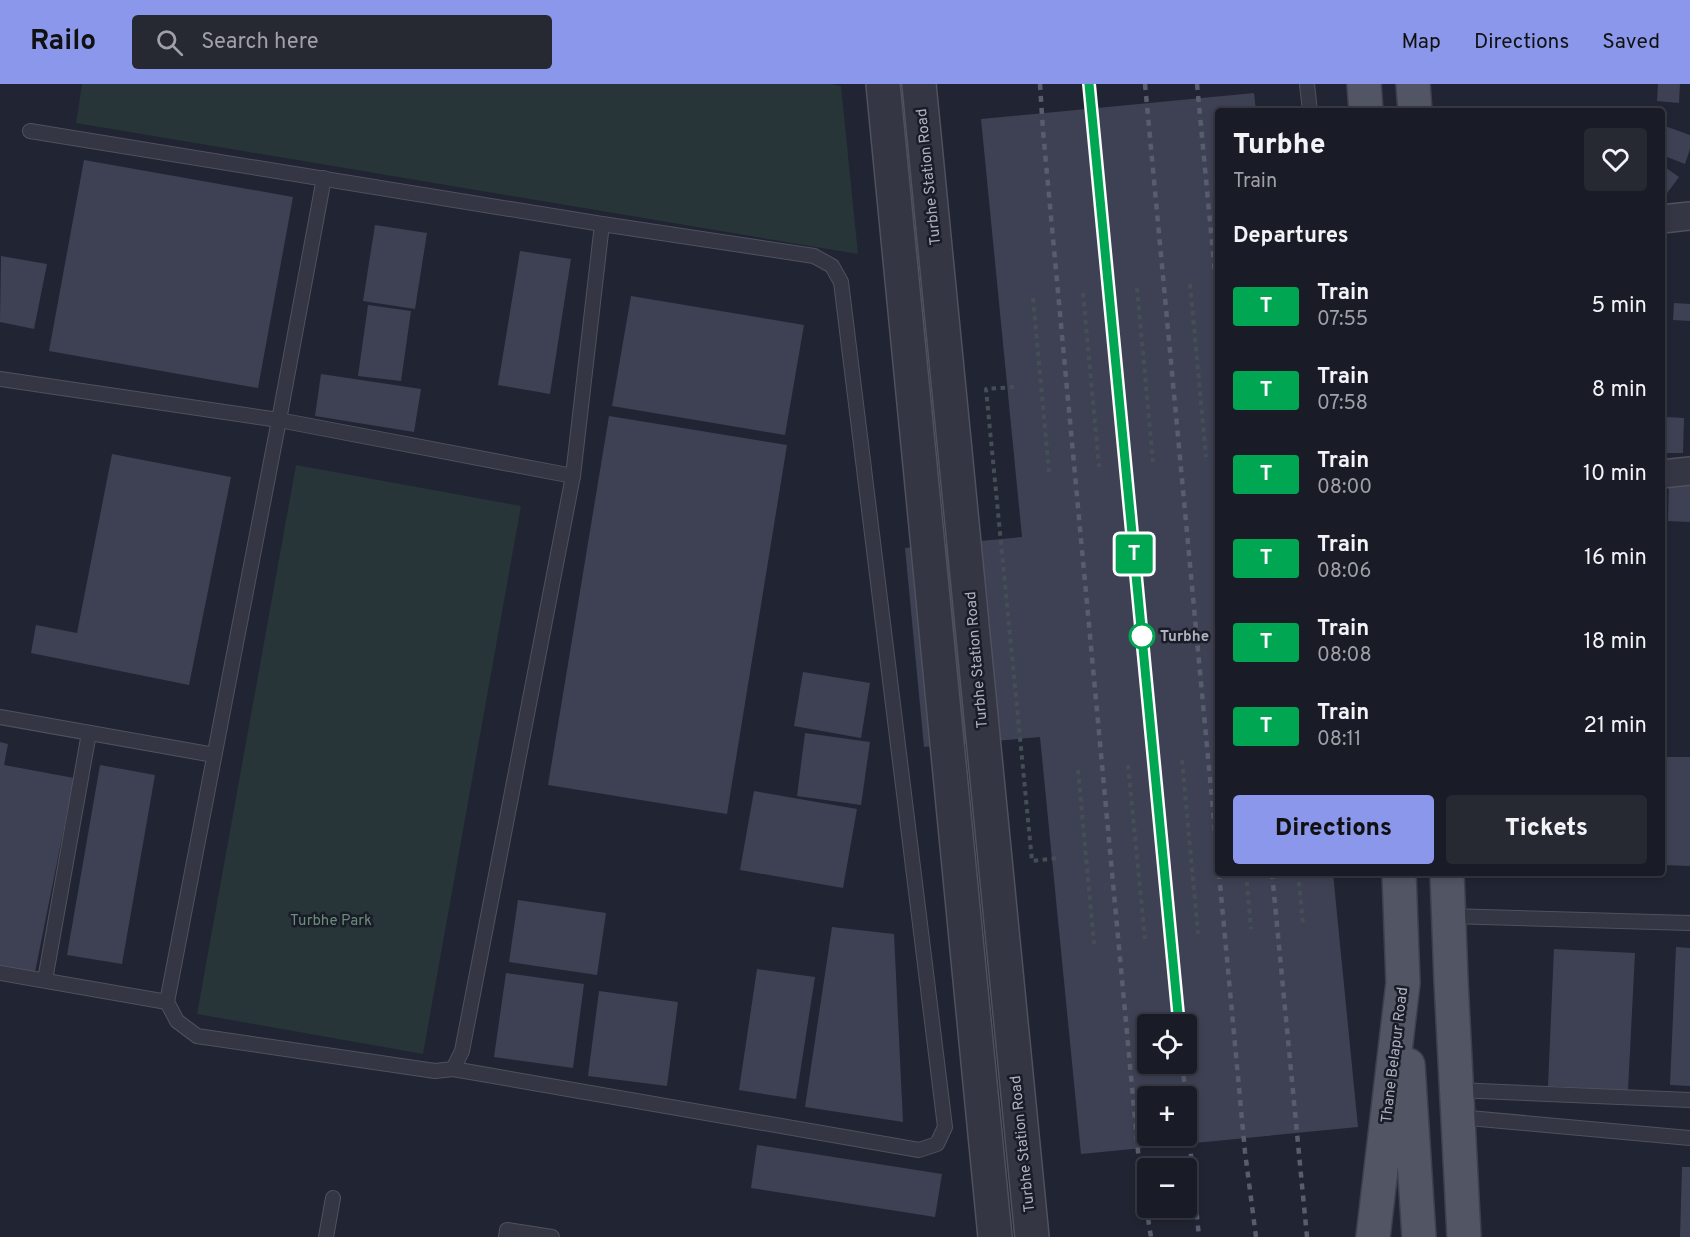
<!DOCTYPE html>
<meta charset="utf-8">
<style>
body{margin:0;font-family:Overpass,sans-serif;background:#262832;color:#f1f3f6;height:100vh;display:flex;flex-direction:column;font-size:22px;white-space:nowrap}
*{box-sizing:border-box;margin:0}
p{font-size:20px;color:#9fa1a7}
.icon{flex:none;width:33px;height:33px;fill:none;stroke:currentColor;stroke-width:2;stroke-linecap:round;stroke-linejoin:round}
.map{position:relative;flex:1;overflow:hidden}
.panel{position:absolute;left:1215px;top:24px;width:450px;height:768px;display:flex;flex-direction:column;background:#191b26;border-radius:6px;box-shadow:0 3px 9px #0003,0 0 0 2px #373943}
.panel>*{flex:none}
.badge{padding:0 12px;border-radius:4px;font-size:21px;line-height:39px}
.fabs{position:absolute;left:1137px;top:930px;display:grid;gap:12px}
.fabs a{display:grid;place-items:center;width:60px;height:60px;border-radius:6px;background:#191b26;box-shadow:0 3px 9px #0003,0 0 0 2px #373943;font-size:30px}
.map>.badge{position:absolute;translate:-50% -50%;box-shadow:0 0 0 3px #fff}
h2{padding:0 18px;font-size:22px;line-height:54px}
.round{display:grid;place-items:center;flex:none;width:63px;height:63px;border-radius:6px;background:#262832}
.summary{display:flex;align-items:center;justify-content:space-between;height:102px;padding:0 18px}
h1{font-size:28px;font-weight:800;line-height:45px}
.action{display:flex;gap:12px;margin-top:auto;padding:12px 18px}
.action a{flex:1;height:69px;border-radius:6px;background:#8a97ea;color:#111;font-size:24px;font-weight:800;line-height:69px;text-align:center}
.action a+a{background:#262832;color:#f1f3f6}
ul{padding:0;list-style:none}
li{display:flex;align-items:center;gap:18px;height:84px;padding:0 18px}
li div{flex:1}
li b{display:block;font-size:22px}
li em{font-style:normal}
li .badge{min-width:66px;font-weight:700;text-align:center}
header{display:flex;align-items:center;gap:36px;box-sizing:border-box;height:84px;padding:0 30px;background:#8a97ea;color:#111}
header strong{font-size:28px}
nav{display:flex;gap:33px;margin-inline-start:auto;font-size:21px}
.search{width:420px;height:54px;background:#262832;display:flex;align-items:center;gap:15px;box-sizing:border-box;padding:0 21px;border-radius:6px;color:#9fa1a7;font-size:22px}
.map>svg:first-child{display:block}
.green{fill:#273438}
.building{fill:#3e4153;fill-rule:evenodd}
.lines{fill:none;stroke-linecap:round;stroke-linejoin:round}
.service-casing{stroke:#4f515e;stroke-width:16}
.minor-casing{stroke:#4f515e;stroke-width:30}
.tertiary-casing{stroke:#4f515e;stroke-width:36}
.primary-casing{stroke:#3e404d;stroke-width:36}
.path{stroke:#444f55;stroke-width:4;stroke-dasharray:4.5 4.5;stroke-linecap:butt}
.service{stroke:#343743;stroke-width:14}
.minor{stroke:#343743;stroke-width:27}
.tertiary{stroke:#343743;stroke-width:33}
.primary{stroke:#525563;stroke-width:33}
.rail{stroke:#585c6c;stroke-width:4.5;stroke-dasharray:6 6;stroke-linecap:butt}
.line-casing{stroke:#fff;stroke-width:14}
.line{stroke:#00a651;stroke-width:9}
.stop-dot{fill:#fff;stroke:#00a651;stroke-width:3}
.labels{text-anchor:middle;stroke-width:5;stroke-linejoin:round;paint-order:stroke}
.street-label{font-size:15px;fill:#aeb1c0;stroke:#1a1c28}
.stop-label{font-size:15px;font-weight:bold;fill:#aeb1c0;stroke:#1a1c28;text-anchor:start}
.park-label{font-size:15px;fill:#698d7a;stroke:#1a1c28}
</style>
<header>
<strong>Railo</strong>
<div class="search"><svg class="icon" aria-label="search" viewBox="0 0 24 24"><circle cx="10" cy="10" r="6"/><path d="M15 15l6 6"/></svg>Search here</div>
<nav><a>Map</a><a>Directions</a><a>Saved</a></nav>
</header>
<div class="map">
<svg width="1690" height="1153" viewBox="0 0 1690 1153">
<rect width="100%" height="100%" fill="#212432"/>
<g class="green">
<path d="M 82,0 L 832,0 L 841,2 L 858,170 L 76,39 Z"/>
<path d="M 296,381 L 521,422 L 423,970 L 197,930 Z"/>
</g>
<g class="building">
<path d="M 1658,0 L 1680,0 L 1679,19 L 1657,17 Z"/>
<path d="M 1254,9 L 1256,27 L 1218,27 L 1218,789 L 1333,789 L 1358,1043 L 1081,1070 L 1040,653 L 924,663 L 905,464 L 1022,453 L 981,35 ZM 1148,940 L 1186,940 L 1186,980 L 1148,980 ZM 1148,1012 L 1186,1012 L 1186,1052 L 1148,1052 Z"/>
<path d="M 1662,41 L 1690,51 L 1690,65 L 1685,80 L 1662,71 Z"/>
<path d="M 84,76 L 293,113 L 258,304 L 49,267 Z"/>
<path d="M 1662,81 L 1679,93 L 1662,116 Z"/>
<path d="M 375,141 L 427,149 L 415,225 L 363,217 Z"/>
<path d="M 520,167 L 571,175 L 550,310 L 498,301 Z"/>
<path d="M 1,172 L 47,180 L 34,245 L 0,238 Z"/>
<path d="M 631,212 L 804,241 L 785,351 L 612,322 Z"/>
<path d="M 1674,219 L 1690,220 L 1690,237 L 1673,236 Z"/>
<path d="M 368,221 L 411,227 L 401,297 L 358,292 Z"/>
<path d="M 321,290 L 421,305 L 414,348 L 315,332 Z"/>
<path d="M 609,332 L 787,361 L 727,730 L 548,701 Z"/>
<path d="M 1667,333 L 1684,334 L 1683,369 L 1665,369 Z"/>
<path d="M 112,370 L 231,393 L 189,601 L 31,569 L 36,541 L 77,549 Z"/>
<path d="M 1669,399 L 1690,399 L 1690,438 L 1668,437 Z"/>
<path d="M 803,588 L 870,599 L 861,654 L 794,642 Z"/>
<path d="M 805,649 L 870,658 L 861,721 L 797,712 Z"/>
<path d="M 0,658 L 8,660 L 4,681 L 74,694 L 35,888 L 0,881 Z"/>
<path d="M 1662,673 L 1690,673 L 1690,782 L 1662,781 Z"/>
<path d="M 100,681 L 155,691 L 122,880 L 67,871 Z"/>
<path d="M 754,707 L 857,725 L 843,804 L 740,786 Z"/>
<path d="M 518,816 L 606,829 L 597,891 L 509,878 Z"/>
<path d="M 832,843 L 894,850 L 903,1038 L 805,1023 Z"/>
<path d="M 1676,863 L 1690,864 L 1690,1002 L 1670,1001 Z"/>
<path d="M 1554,865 L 1635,869 L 1628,1006 L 1548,1002 Z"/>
<path d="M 757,885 L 815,893 L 796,1015 L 739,1006 Z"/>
<path d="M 506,889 L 584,900 L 573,984 L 494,973 Z"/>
<path d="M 599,907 L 678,918 L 667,1002 L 588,992 Z"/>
<path d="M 757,1061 L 942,1090 L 935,1133 L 751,1104 Z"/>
<path d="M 1682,1083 L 1690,1083 L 1690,1153 L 1680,1153 Z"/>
</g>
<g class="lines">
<g class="service-casing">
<g id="service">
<path d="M 1307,0 L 1310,27"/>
<path d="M 30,47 L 602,140 L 814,172 L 832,182 L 841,198 L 945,1043 L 937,1060 L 919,1066 L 453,985"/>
<path d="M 0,295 L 279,336 L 324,94"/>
<path d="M 279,336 L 573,392 L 462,967 L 453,985 L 435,987 L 197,952 L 177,937 L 167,918 Z"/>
<path d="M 573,392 L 602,140"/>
<path d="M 0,633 L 214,671"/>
<path d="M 1448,832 L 1690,839"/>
<path d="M 0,889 L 167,918"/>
<path d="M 45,896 L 89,649"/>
<path d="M 1456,1006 L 1690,1016"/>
<path d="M 1458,1033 L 1690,1054"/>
<path d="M 326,1153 L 333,1114"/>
<path d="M 506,1153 L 507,1146 L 552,1153"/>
</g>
</g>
<g class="minor-casing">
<g id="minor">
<path d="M 1662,135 L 1690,132"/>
<path d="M 1662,390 L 1690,387"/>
</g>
</g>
<g class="tertiary-casing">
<g id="tertiary">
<path d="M 883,0 L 995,1153"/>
<path d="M 919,0 L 1032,1153"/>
</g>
</g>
<g class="primary-casing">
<g id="primary">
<path d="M 1364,0 L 1366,27"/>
<path d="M 1413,0 L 1415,27"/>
<path d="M 1447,789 L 1451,897 L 1464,1153"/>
<path d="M 1408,981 L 1419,1153"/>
<path d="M 1373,1153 L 1403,899 L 1399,789"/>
</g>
</g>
<g class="path">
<path d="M 1190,200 L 1206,373"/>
<path d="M 1137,204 L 1153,378"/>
<path d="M 1083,209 L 1099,383"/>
<path d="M 1033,214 L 1049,388"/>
<path d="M 1014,303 L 986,305 L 1032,777 L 1059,774"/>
<path d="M 1182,676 L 1198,850"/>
<path d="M 1128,681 L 1145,855"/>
<path d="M 1078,686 L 1094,860"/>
<path d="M 1246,789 L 1251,845"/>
<path d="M 1298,789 L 1303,840"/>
</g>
<use href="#service" class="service"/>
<use href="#minor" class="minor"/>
<use href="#tertiary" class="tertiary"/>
<use href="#primary" class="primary"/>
<g class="rail">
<path d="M 1040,0 L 1043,47 L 1139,1078 L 1151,1153"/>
<path d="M 1089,0 L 1179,940"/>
<path d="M 1145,0 L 1218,780"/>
<path d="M 1197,0 L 1218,222"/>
<path d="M 1219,789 L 1245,1068 L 1256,1153"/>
<path d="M 1272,789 L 1307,1153"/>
<path d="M 1182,980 L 1186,1012"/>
<path d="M 1186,1022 L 1199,1153"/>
</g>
</g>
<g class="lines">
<g class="line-casing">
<path id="line" d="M 1089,0 L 1179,940"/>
</g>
<use href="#line" class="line"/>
</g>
<circle class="stop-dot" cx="1142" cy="552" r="12"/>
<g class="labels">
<g class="street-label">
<text transform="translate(928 93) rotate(-96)" y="5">Turbhe Station Road</text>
<text transform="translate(976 576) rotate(-95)" y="5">Turbhe Station Road</text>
<text transform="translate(1394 971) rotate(-83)" y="5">Thane Belapur Road</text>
<text transform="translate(1022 1060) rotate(-96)" y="5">Turbhe Station Road</text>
</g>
<g class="stop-label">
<text x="1160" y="557">Turbhe</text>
</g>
<g class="park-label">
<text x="331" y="841">Turbhe Park</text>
</g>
</g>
</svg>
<div class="fabs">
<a><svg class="icon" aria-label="locate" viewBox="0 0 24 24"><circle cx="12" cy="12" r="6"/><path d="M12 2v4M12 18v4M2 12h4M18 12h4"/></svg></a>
<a>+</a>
<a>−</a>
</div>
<b class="badge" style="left:1134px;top:470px;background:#00a651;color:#fff">T</b>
<section class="panel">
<div class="summary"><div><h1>Turbhe</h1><p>Train</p></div><a class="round"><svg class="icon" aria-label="heart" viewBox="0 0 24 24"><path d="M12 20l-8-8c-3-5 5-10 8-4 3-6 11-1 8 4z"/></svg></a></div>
<h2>Departures</h2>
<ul>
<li><span class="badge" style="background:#00a651;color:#fff">T</span><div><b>Train</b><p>07:55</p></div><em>5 min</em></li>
<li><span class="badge" style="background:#00a651;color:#fff">T</span><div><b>Train</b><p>07:58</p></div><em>8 min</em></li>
<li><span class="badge" style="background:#00a651;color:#fff">T</span><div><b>Train</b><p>08:00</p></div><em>10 min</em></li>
<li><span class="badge" style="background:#00a651;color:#fff">T</span><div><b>Train</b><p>08:06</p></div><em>16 min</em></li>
<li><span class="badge" style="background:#00a651;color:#fff">T</span><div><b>Train</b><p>08:08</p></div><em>18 min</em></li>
<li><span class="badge" style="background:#00a651;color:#fff">T</span><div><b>Train</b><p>08:11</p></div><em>21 min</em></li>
</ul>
<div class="action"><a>Directions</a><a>Tickets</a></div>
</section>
</div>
